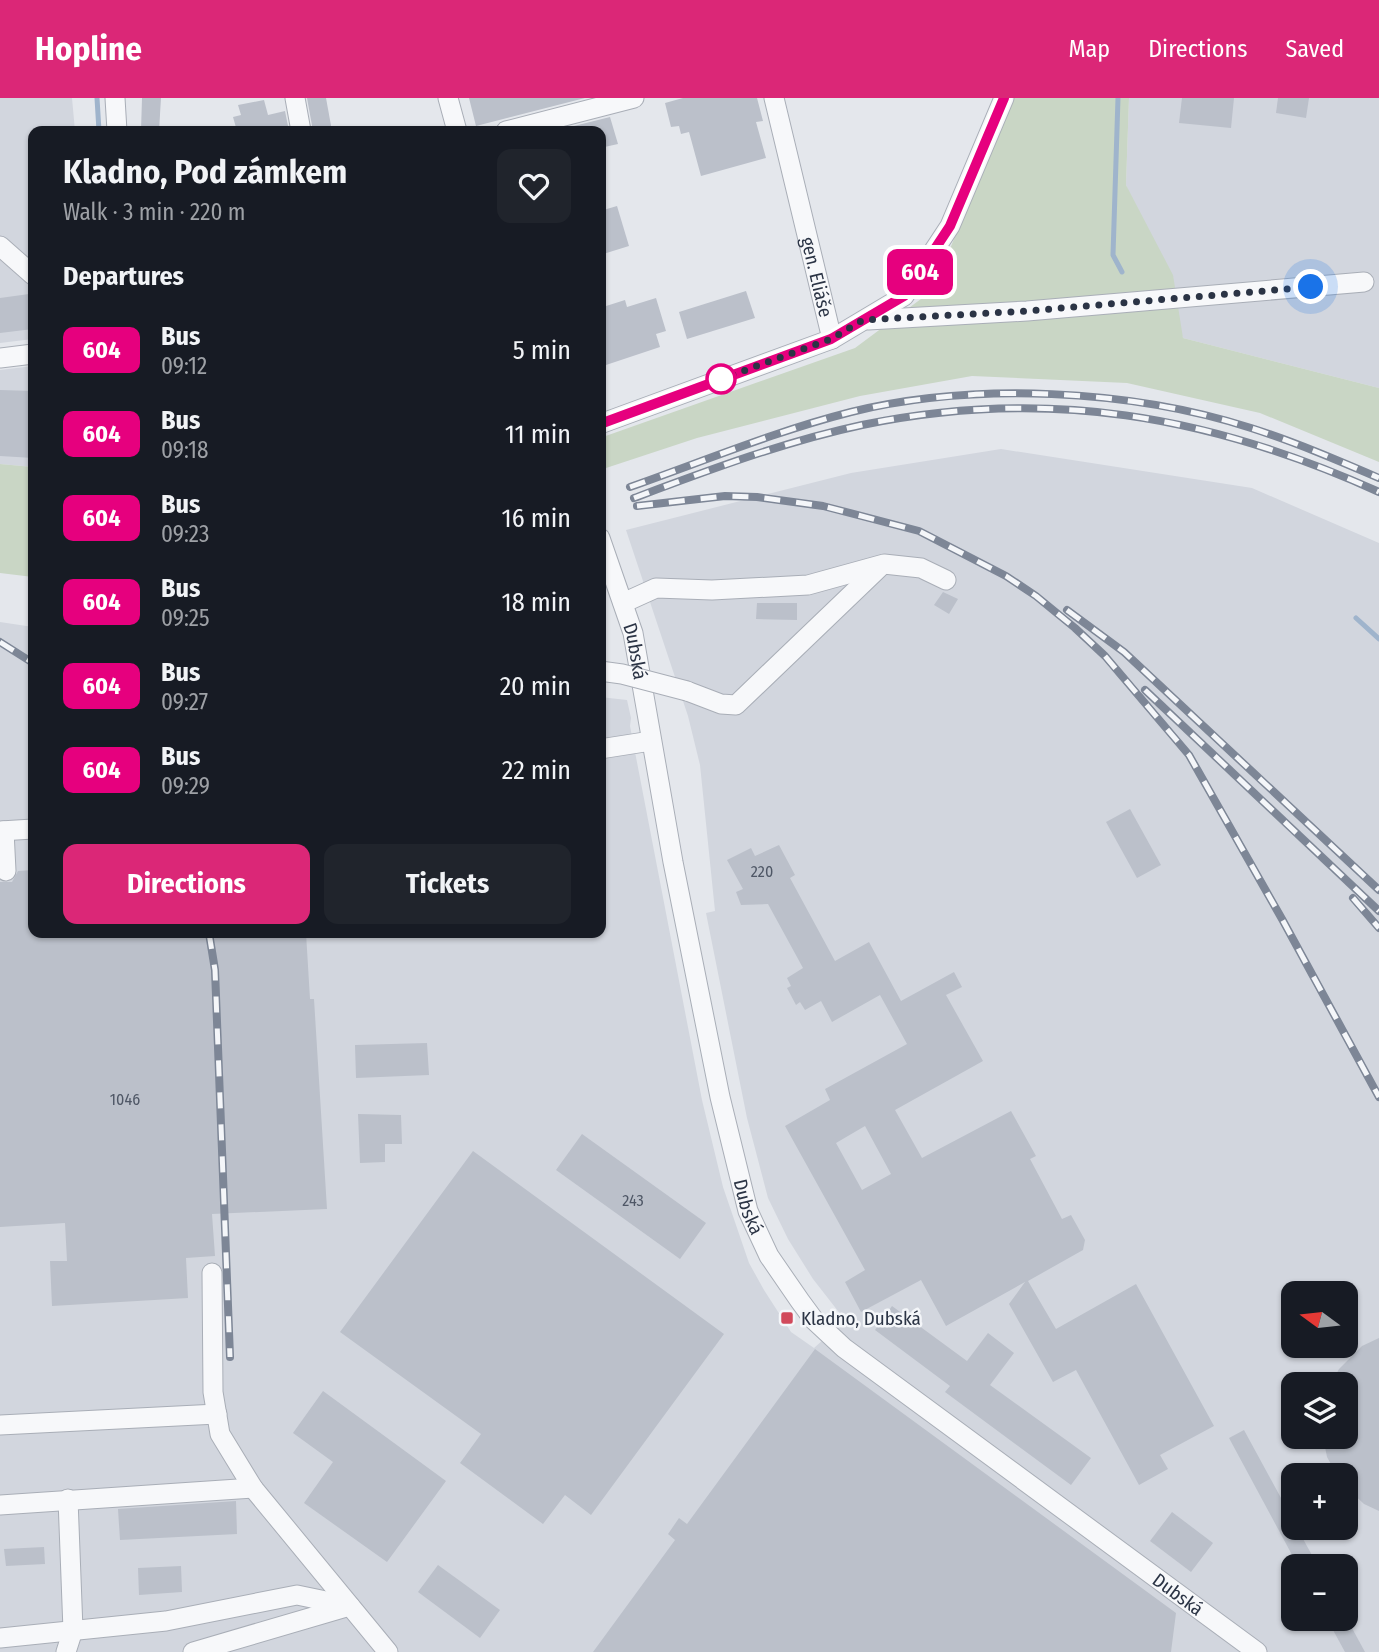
<!DOCTYPE html>
<meta charset="utf-8">
<style>
body{margin:0;font-family:"Fira Sans Condensed",sans-serif;background:#20242c;color:#f1f3f6;height:100vh;display:flex;flex-direction:column;font-size:26px;white-space:nowrap}
*{box-sizing:border-box;margin:0}
p{font-size:23px;color:#9ea1a6}
.icon{flex:none;width:38px;height:38px;fill:none;stroke:currentColor;stroke-width:2;stroke-linecap:round;stroke-linejoin:round}
.map{position:relative;flex:1;overflow:hidden}
.panel{position:absolute;left:28px;top:28px;width:578px;height:812px;display:flex;flex-direction:column;background:#171b24;border-radius:14px;box-shadow:0 2px 5px #0004}
.panel>*{flex:none}
.badge{padding:0 14px;border-radius:10px;font-size:24px;line-height:46px}
.needle{width:46px;rotate:285deg}
.tools{position:absolute;left:1281px;top:1183px;display:grid;gap:14px}
.tools a{display:grid;place-items:center;width:77px;height:77px;border-radius:14px;background:#171b24;box-shadow:0 2px 5px #0004;font-size:35px}
.you{position:absolute;width:35px;height:35px;margin:-18px;border:5px solid #fff;border-radius:50%;background:#1a73e8;box-shadow:0 0 0 10px #1a73e833}
.map>.badge{position:absolute;translate:-50% -50%;box-shadow:0 0 0 4px #fff}
h2{padding:0 35px;font-size:26px;line-height:63px}
.round{display:grid;place-items:center;flex:none;width:74px;height:74px;border-radius:14px;background:#20242c}
.head{display:flex;align-items:center;justify-content:space-between;height:119px;padding:0 35px}
h1{font-size:33px;font-weight:700;line-height:52px}
.button{display:flex;gap:14px;margin-top:auto;padding:14px 35px}
.button a{flex:1;height:80px;border-radius:14px;background:#db2777;color:#fff;font-size:28px;font-weight:700;line-height:80px;text-align:center}
.button a+a{background:#20242c;color:#f1f3f6}
ul{padding:0;list-style:none}
li{display:flex;align-items:center;gap:21px;height:84px;padding:0 35px}
li div{flex:1}
li b{display:block;font-size:26px}
li em{font-style:normal}
li .badge{min-width:77px;font-weight:700;text-align:center}
header{display:flex;align-items:center;gap:42px;box-sizing:border-box;height:98px;padding:0 35px;background:#db2777;color:#fff}
header strong{font-size:33px}
nav{display:flex;gap:38px;margin-inline-start:auto;font-size:24px}
.map>svg:first-child{display:block}
.built{fill:#d2d6de;fill-rule:evenodd}
.green{fill:#c9d6c5}
.lines{fill:none;stroke-linecap:round;stroke-linejoin:round}
.stream{stroke:#9fb4cc;stroke-width:5}
.building{fill:#bbc0ca;fill-rule:evenodd}
.minor-casing{stroke:#a9aeb7;stroke-width:21}
.minor{stroke:#f7f8fa;stroke-width:19}
.rail-casing{stroke:#7d8696;stroke-width:8}
.rail{stroke:#f4f6f9;stroke-width:5;stroke-dasharray:16;stroke-linecap:butt}
.minor-bridge-casing{stroke:#a9aeb7;stroke-width:21;stroke-linecap:butt}
.minor-bridge{stroke:#f7f8fa;stroke-width:19}
.line-casing{stroke:#fff;stroke-width:16}
.line{stroke:#e6007e;stroke-width:10}
.walk{stroke:#2b3445;stroke-width:7;stroke-dasharray:0 12.6}
.stop-dot{fill:#fff;stroke:#e6007e;stroke-width:3.5}
.poi-dot{fill:#d1495b;stroke:#f4f6f9;stroke-width:2.5}
.labels{text-anchor:middle;stroke-width:5;stroke-linejoin:round;paint-order:stroke}
.number-label{font-size:16px;fill:#4f5766}
.street-label{font-size:19px;fill:#2b3445;stroke:#f4f6f9}
.poi-label{font-size:19px;fill:#2b3445;stroke:#f4f6f9;text-anchor:start}
</style>
<header>
<strong>Hopline</strong>
<nav><a>Map</a><a>Directions</a><a>Saved</a></nav>
</header>
<div class="map">
<svg width="1379" height="1554" viewBox="0 0 1379 1554">
<rect width="100%" height="100%" fill="#e4e7ec"/>
<g class="built">
<path d="M 0,0 L 72,0 L 75,33 L 33,33 L 33,241 L 0,245 Z"/>
<path d="M 1129,0 L 1379,0 L 1379,290 L 1183,240 L 1126,87 Z"/>
<path d="M 33,268 L 33,369 L 0,366 L 0,272 Z"/>
<path d="M 1001,351 L 1252,390 L 1379,445 L 1379,1554 L 0,1554 L 0,524 L 33,529 L 33,835 L 600,835 L 600,599 L 627,602 L 631,620 L 630,628 L 702,1002 L 723,1089 L 749,1165 L 764,1192 L 791,1234 L 814,1250 L 845,1222 L 813,1181 L 788,1141 L 768,1100 L 747,1020 L 706,815 L 715,813 L 700,667 L 688,618 L 626,432 L 851,375 ZM 1293,1195 L 1346,1195 L 1346,1248 L 1293,1248 ZM 1293,1286 L 1346,1286 L 1346,1339 L 1293,1339 ZM 1293,1377 L 1346,1377 L 1346,1430 L 1293,1430 ZM 1293,1468 L 1346,1468 L 1346,1521 L 1293,1521 Z"/>
</g>
<g class="green">
<path d="M 1012,0 L 1129,0 L 1126,87 L 1173,177 L 1183,240 L 1379,290 L 1379,364 L 1260,315 L 1127,285 L 972,278 L 860,298 L 697,340 L 600,372 L 600,340 L 855,250 L 933,192 Z"/>
<path d="M 0,366 L 33,369 L 33,479 L 0,475 Z"/>
</g>
<g class="lines">
<g class="stream">
<path d="M 97,0 L 99,33"/>
<path d="M 1118,0 L 1113,157 L 1122,174"/>
<path d="M 1356,520 L 1379,541"/>
</g>
</g>
<g class="building">
<path d="M 142,0 L 161,0 L 159,33 L 141,33 Z"/>
<path d="M 307,0 L 326,0 L 332,33 L 313,33 Z"/>
<path d="M 469,0 L 585,0 L 476,28 Z"/>
<path d="M 683,0 L 757,0 L 763,23 L 756,24 L 766,60 L 701,78 L 689,34 L 681,36 L 679,28 L 671,29 L 665,5 Z"/>
<path d="M 1182,0 L 1234,0 L 1231,30 L 1179,25 Z"/>
<path d="M 1278,0 L 1309,0 L 1306,20 L 1276,15 Z"/>
<path d="M 264,2 L 268,17 L 285,13 L 289,33 L 237,33 L 233,19 L 241,17 L 238,7 Z"/>
<path d="M 610,19 L 618,46 L 600,50 L 600,33 L 554,33 Z"/>
<path d="M 617,108 L 629,148 L 600,157 L 600,113 Z"/>
<path d="M 746,193 L 755,220 L 687,241 L 679,214 Z"/>
<path d="M 29,196 L 33,231 L 0,235 L 0,200 Z"/>
<path d="M 656,200 L 666,233 L 656,236 L 660,249 L 600,269 L 600,218 L 606,216 L 603,209 L 625,202 L 627,209 Z"/>
<path d="M 0,292 L 33,293 L 33,360 L 0,358 Z"/>
<path d="M 943,494 L 958,501 L 949,516 L 934,507 Z"/>
<path d="M 757,505 L 797,505 L 797,522 L 756,521 Z"/>
<path d="M 1130,711 L 1161,767 L 1137,780 L 1106,724 Z"/>
<path d="M 779,747 L 795,777 L 790,780 L 835,863 L 869,844 L 901,903 L 954,874 L 962,889 L 946,897 L 983,963 L 895,1012 L 922,1060 L 1011,1013 L 1036,1058 L 1030,1061 L 1062,1121 L 1071,1117 L 1085,1142 L 1083,1152 L 1028,1183 L 1056,1231 L 1136,1186 L 1214,1328 L 1160,1357 L 1168,1371 L 1139,1387 L 1076,1272 L 1053,1284 L 1009,1206 L 1025,1184 L 946,1228 L 921,1182 L 861,1214 L 845,1184 L 865,1172 L 785,1028 L 830,1002 L 825,991 L 907,946 L 880,897 L 832,924 L 821,903 L 805,912 L 800,904 L 796,907 L 787,890 L 791,888 L 787,880 L 803,870 L 768,806 L 741,807 L 736,794 L 743,791 L 727,762 L 751,750 L 755,758 ZM 865,1028 L 891,1076 L 862,1092 L 836,1045 Z"/>
<path d="M 33,772 L 33,835 L 306,835 L 310,901 L 314,901 L 327,1111 L 212,1116 L 215,1158 L 186,1160 L 188,1200 L 52,1208 L 50,1163 L 67,1163 L 65,1125 L 0,1129 L 0,784 L 12,784 L 18,773 Z"/>
<path d="M 427,945 L 429,977 L 356,980 L 355,947 Z"/>
<path d="M 358,1016 L 401,1017 L 402,1046 L 385,1046 L 385,1064 L 360,1065 Z"/>
<path d="M 582,1036 L 706,1125 L 680,1161 L 556,1072 Z"/>
<path d="M 473,1053 L 724,1236 L 591,1417 L 565,1397 L 543,1426 L 460,1365 L 481,1336 L 340,1234 Z"/>
<path d="M 892,1208 L 967,1263 L 988,1235 L 1014,1255 L 990,1287 L 1091,1360 L 1071,1387 L 945,1294 L 950,1288 L 875,1232 Z"/>
<path d="M 1379,1240 L 1379,1413 L 1364,1406 L 1346,1389 L 1346,1377 L 1337,1377 L 1327,1359 L 1323,1339 L 1346,1339 L 1346,1286 L 1331,1286 L 1339,1271 L 1362,1248 Z"/>
<path d="M 815,1251 L 1176,1515 L 1171,1554 L 593,1554 L 675,1442 L 668,1436 L 679,1420 L 687,1426 Z"/>
<path d="M 323,1293 L 446,1383 L 387,1464 L 304,1405 L 333,1364 L 293,1335 Z"/>
<path d="M 1244,1332 L 1293,1422 L 1293,1430 L 1297,1430 L 1318,1468 L 1298,1468 L 1229,1340 Z"/>
<path d="M 236,1403 L 237,1436 L 120,1442 L 118,1411 Z"/>
<path d="M 1172,1414 L 1213,1445 L 1191,1474 L 1150,1443 Z"/>
<path d="M 44,1449 L 45,1466 L 6,1468 L 4,1451 Z"/>
<path d="M 438,1467 L 500,1512 L 480,1540 L 418,1494 Z"/>
<path d="M 181,1468 L 182,1494 L 139,1497 L 138,1470 Z"/>
<path d="M 1327,1521 L 1347,1521 L 1365,1554 L 1345,1554 Z"/>
</g>
<g class="lines">
<g class="minor-casing">
<g id="minor">
<path d="M 115,0 L 117,33"/>
<path d="M 295,0 L 301,33"/>
<path d="M 448,0 L 457,33"/>
<path id="s1" d="M 774,0 L 832,241"/>
<path d="M 506,33 L 634,0"/>
<path d="M 0,148 L 33,177"/>
<path d="M 868,222 L 1027,213 L 1364,184"/>
<path d="M 0,260 L 33,256"/>
<path d="M 600,326 L 832,241 L 904,198 L 950,128 L 1004,0"/>
<path id="s2" d="M 600,440 L 633,535 L 673,764 L 720,999 L 748,1113 L 769,1158 L 800,1203 L 814,1222 L 844,1250 L 1257,1554"/>
<path d="M 623,505 L 656,490 L 712,492 L 808,487 L 884,466 L 921,470 L 946,482"/>
<path d="M 687,593 L 721,606 L 736,607 L 880,469"/>
<path d="M 600,651 L 651,643"/>
<path d="M 0,733 L 33,731"/>
<path d="M 4,733 L 6,773"/>
<path d="M 212,1175 L 213,1294 L 220,1336 L 253,1390 L 388,1554"/>
<path d="M 0,1327 L 217,1316"/>
<path d="M 0,1407 L 253,1390"/>
<path d="M 0,1540 L 166,1523 L 297,1497 L 350,1508 L 193,1554"/>
<path d="M 66,1554 L 73,1532 L 68,1401"/>
</g>
</g>
<use href="#minor" class="minor"/>
<g class="rail-casing">
<g id="rail">
<path d="M 630,389 C 704,363 776,333 851,314 C 974,284 1130,291 1251,330 C 1295,344 1337,362 1379,380"/>
<path d="M 634,400 C 709,372 783,344 862,327 C 1046,289 1209,317 1379,394"/>
<path d="M 637,408 L 725,398 L 757,399 L 823,408 L 919,433 L 1006,478 L 1036,498 L 1075,530 L 1105,558 L 1189,657 L 1282,821 L 1379,999"/>
<path d="M 1067,512 L 1124,554 L 1379,792"/>
<path d="M 0,544 L 33,565"/>
<path d="M 1145,592 L 1379,813"/>
<path d="M 1353,800 L 1379,830"/>
<path d="M 209,835 L 215,872 L 230,1259"/>
</g>
</g>
<use href="#rail" class="rail"/>
<g class="minor-bridge-casing">
<path id="minor-bridge" d="M 600,573 L 622,576 L 687,593"/>
</g>
<use href="#minor-bridge" class="minor-bridge"/>
</g>
<g class="lines">
<g class="line-casing">
<path id="line" d="M 600,326 L 831,241 L 904,198 L 950,128 L 1004,0"/>
</g>
<use href="#line" class="line"/>
<path class="walk" d="M 721,281 L 831,241 L 863,222 L 1027,213 L 1311,189"/>
</g>
<circle class="stop-dot" cx="721" cy="281" r="14"/>
<rect class="poi-dot" x="780" y="1213" width="14" height="14" rx="3.5"/>
<g class="labels">
<g class="number-label">
<text x="762" y="779">220</text>
<text x="125" y="1007">1046</text>
<text x="633" y="1108">243</text>
</g>
<g class="street-label">
<text dy="7" stroke="none"><textPath href="#s1" startOffset="184">gen. Eliáše</textPath></text>
<text dy="7" stroke="none"><textPath href="#s2" startOffset="119">Dubská</textPath></text>
<text dy="7" stroke="none"><textPath href="#s2" startOffset="686">Dubská</textPath></text>
<text dy="7" stroke="none"><textPath href="#s2" startOffset="1274">Dubská</textPath></text>
</g>
<g class="poi-label">
<text x="801" y="1227">Kladno, Dubská</text>
</g>
</g>
</svg>
<div class="tools">
<a><svg class="needle" viewBox="-14 -14 28 28"><path d="M0-13l5 13h-10z" fill="#e53935"/><path d="M0 13l5-13h-10z" fill="#9ea1a6"/></svg></a>
<a><svg class="icon" aria-label="layers" viewBox="0 0 24 24"><path d="M12 4l9 5-9 5-9-5zM3 14l9 5 9-5"/></svg></a>
<a>+</a>
<a>−</a>
</div>
<div class="you" style="left:1311px;top:189px"></div>
<b class="badge" style="left:920px;top:174px;background:#e6007e;color:#fff">604</b>
<section class="panel">
<div class="head"><div><h1>Kladno, Pod zámkem</h1><p>Walk · 3 min · 220 m</p></div><a class="round"><svg class="icon" aria-label="heart" viewBox="0 0 24 24"><path d="M12 20l-8-8c-3-5 5-10 8-4 3-6 11-1 8 4z"/></svg></a></div>
<h2>Departures</h2>
<ul>
<li><span class="badge" style="background:#e6007e;color:#fff">604</span><div><b>Bus</b><p>09:12</p></div><em>5 min</em></li>
<li><span class="badge" style="background:#e6007e;color:#fff">604</span><div><b>Bus</b><p>09:18</p></div><em>11 min</em></li>
<li><span class="badge" style="background:#e6007e;color:#fff">604</span><div><b>Bus</b><p>09:23</p></div><em>16 min</em></li>
<li><span class="badge" style="background:#e6007e;color:#fff">604</span><div><b>Bus</b><p>09:25</p></div><em>18 min</em></li>
<li><span class="badge" style="background:#e6007e;color:#fff">604</span><div><b>Bus</b><p>09:27</p></div><em>20 min</em></li>
<li><span class="badge" style="background:#e6007e;color:#fff">604</span><div><b>Bus</b><p>09:29</p></div><em>22 min</em></li>
</ul>
<div class="button"><a>Directions</a><a>Tickets</a></div>
</section>
</div>
